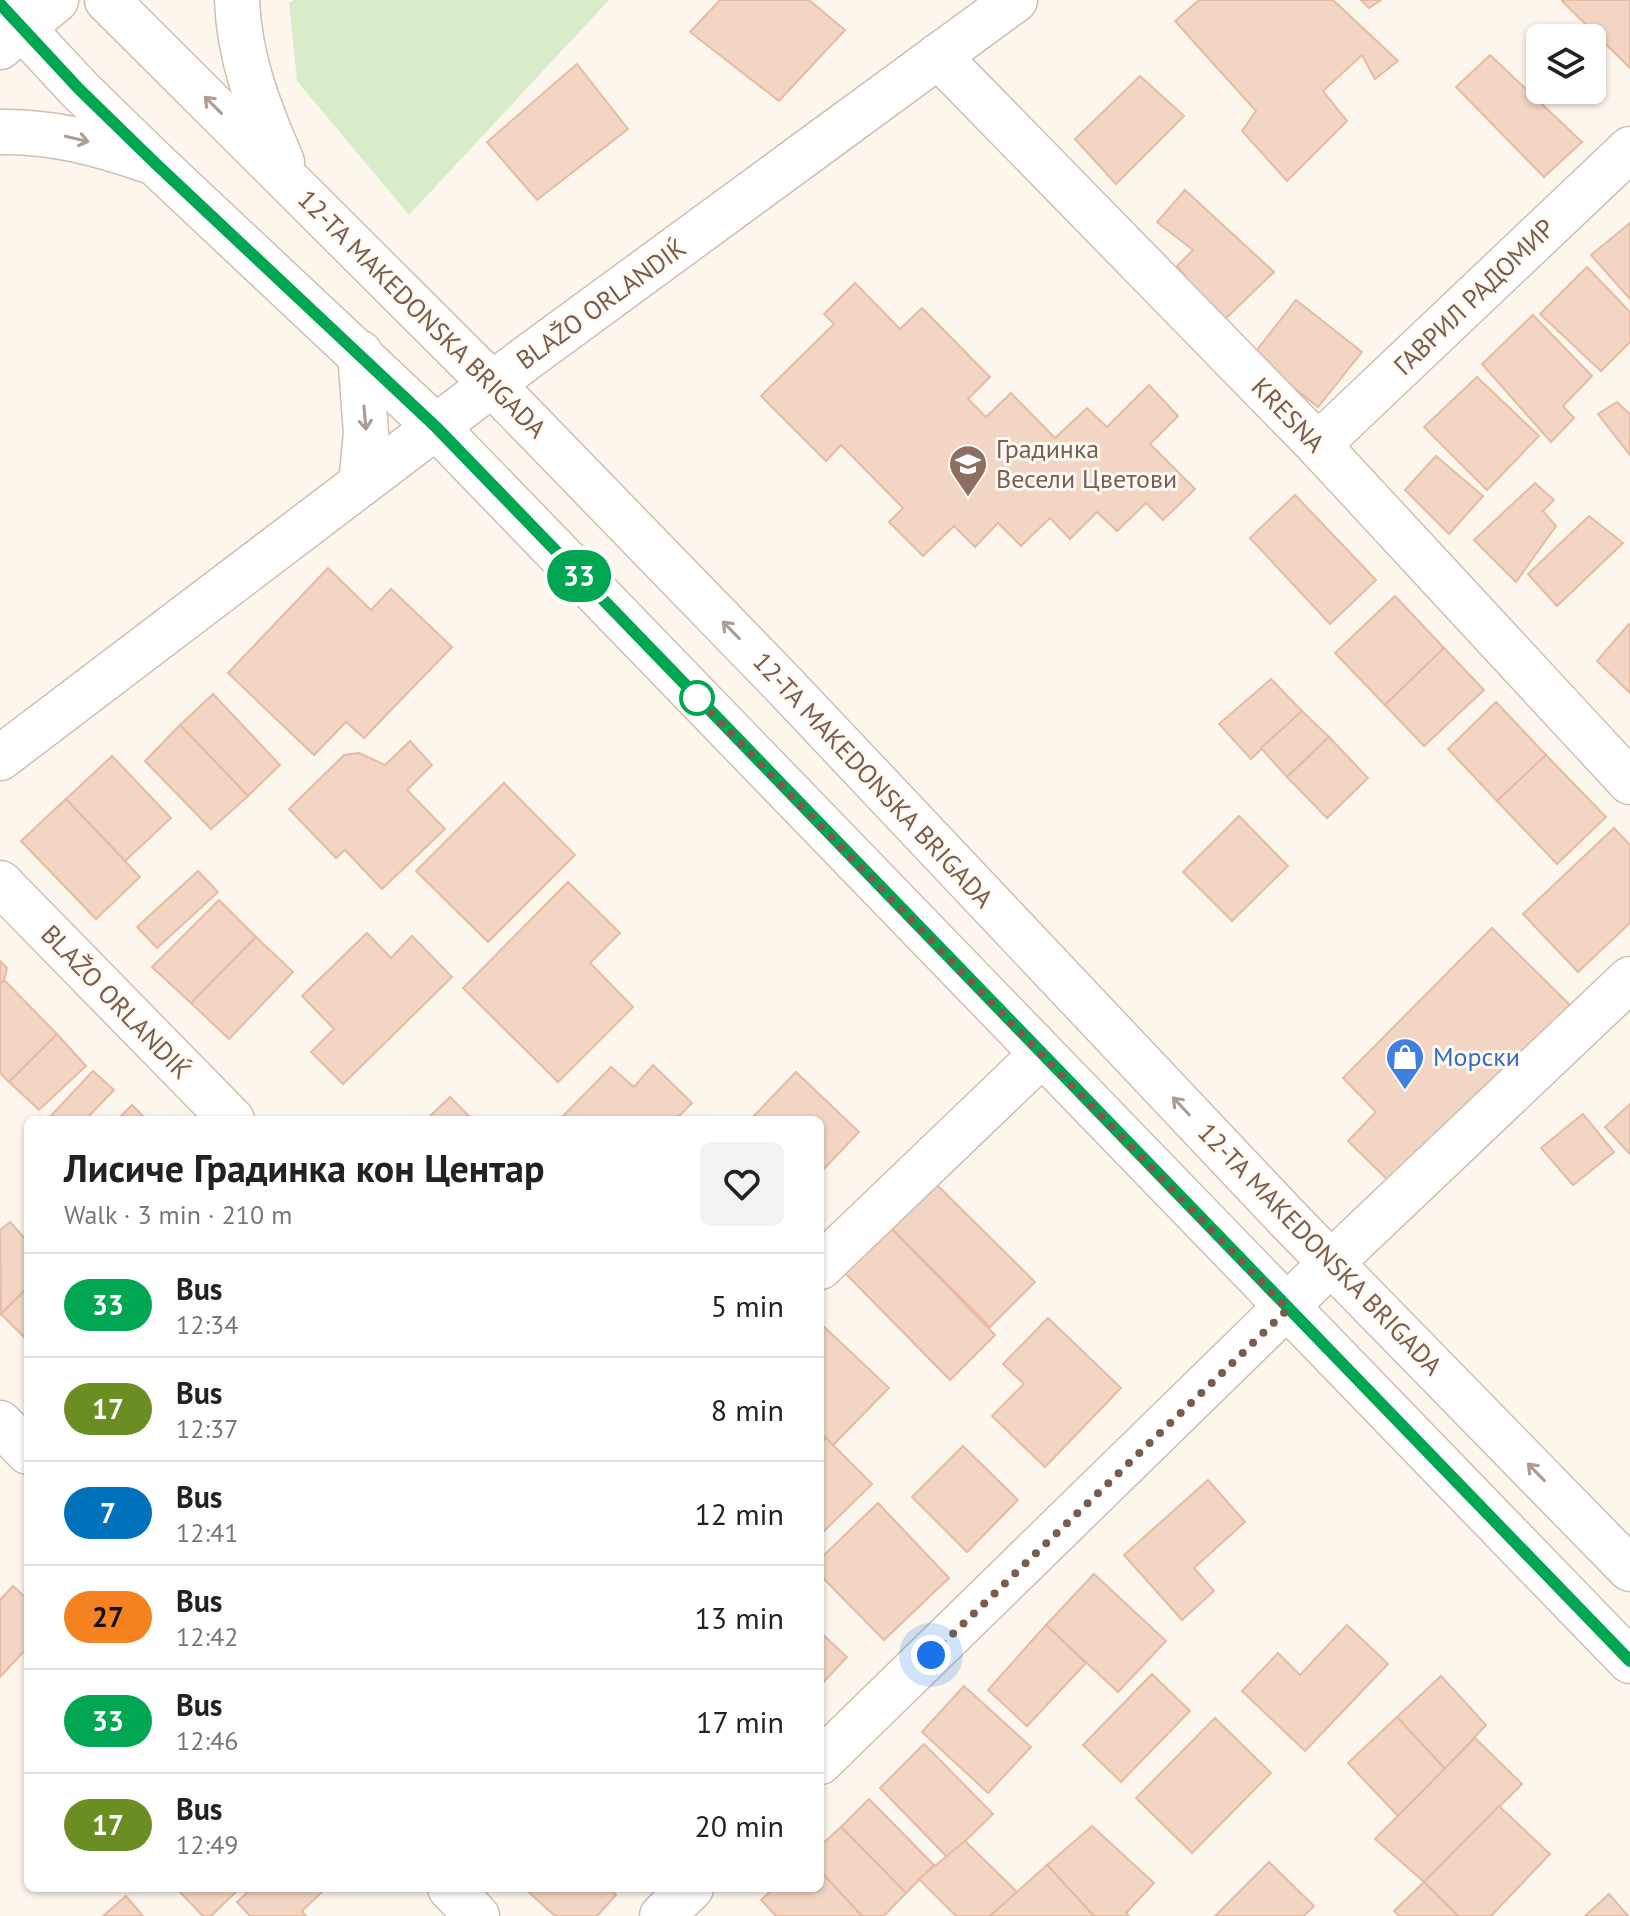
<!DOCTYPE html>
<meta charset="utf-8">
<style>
body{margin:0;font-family:"PT Sans",sans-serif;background:#f2f2f2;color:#222;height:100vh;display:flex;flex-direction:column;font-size:30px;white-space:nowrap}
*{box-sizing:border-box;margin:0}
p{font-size:26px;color:#767676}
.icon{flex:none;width:44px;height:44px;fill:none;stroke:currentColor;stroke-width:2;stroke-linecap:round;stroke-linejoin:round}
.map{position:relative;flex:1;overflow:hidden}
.sheet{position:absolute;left:24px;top:1116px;width:800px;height:776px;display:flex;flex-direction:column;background:#fff;border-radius:12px;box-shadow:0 2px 6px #0004}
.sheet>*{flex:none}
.badge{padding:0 16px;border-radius:26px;font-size:28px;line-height:52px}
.tools{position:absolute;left:1526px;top:24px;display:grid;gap:16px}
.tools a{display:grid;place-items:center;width:80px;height:80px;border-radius:12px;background:#fff;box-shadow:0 2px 6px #0004;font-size:40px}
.you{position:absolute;width:40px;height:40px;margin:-20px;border:6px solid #fff;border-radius:50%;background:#1a73e8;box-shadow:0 0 0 12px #1a73e833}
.map>.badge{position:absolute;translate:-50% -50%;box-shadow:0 0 0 4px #fff}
.round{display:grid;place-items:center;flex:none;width:84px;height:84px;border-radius:12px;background:#f2f2f2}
.summary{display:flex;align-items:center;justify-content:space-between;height:136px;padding:0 40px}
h1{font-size:38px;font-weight:800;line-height:60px}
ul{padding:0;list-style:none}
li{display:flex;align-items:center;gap:24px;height:104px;padding:0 40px;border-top:2px solid #e0e0e0}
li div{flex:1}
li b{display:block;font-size:30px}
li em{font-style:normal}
li .badge{min-width:88px;font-weight:700;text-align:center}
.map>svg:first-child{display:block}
.green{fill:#d8ecc9}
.building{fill:#f3d5c3;stroke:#e6bba3;stroke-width:2}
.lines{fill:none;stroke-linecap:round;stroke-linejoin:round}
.minor-casing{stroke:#d1beb0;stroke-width:47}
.tertiary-casing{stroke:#d1beb0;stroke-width:47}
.minor{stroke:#fff;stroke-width:44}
.tertiary{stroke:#fff;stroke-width:44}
.oneway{stroke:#af9d94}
.line-casing{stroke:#fff;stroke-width:18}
.line{stroke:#00a651;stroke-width:12}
.walk{stroke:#7a5c4d;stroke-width:8;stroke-dasharray:0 14.4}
.stop-dot{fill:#fff;stroke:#00a651;stroke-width:4}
.labels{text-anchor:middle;stroke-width:6;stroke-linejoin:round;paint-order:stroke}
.street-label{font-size:26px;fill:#7a5c4d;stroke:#fffaf3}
.education-label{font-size:26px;fill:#785e54;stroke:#fffaf3;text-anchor:start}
.shop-label{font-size:26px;fill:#366cbe;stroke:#fffaf3;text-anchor:start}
</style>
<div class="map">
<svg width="1630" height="1916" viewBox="0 0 1630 1916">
<rect width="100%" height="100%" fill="#fdf6ec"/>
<path class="green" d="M 294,0 L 609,0 L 409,215 L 297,81 L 289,3 Z"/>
<g class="building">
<path d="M 720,0 L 809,0 L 845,30 L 779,101 L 690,32 Z"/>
<path d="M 1199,0 L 1333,0 L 1398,61 L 1375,79 L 1362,55 L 1323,91 L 1347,121 L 1287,181 L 1242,131 L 1256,111 L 1175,21 Z"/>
<path d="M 1361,0 L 1381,0 L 1369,8 Z"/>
<path d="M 1630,0 L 1630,68 L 1562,1 L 1563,0 Z"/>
<path d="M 1490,55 L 1582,142 L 1544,177 L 1456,87 Z"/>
<path d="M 577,64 L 628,129 L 537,200 L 487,142 Z"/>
<path d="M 1140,76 L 1184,116 L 1116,184 L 1075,139 Z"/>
<path d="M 1185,190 L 1274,272 L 1222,322 L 1177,266 L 1193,250 L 1157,222 Z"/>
<path d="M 1630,223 L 1630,299 L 1591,255 Z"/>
<path d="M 1587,267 L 1630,312 L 1630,342 L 1601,371 L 1540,314 Z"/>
<path d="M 855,283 L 900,329 L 922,308 L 990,377 L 968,399 L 986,417 L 1011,393 L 1055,438 L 1087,408 L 1107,427 L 1149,385 L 1178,416 L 1150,444 L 1195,489 L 1163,520 L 1146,503 L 1117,531 L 1097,512 L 1070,539 L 1050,518 L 1021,546 L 998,523 L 975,547 L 954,526 L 923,556 L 889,522 L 903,508 L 841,445 L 826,461 L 761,396 L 834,324 L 824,314 Z"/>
<path d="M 1296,300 L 1362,352 L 1318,407 L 1253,355 Z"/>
<path d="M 1533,315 L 1592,376 L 1563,406 L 1574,418 L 1551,442 L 1482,364 Z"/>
<path d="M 1477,377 L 1539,436 L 1487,490 L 1424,427 Z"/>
<path d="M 1617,402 L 1630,414 L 1630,455 L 1598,414 Z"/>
<path d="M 1436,456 L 1483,496 L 1449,534 L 1405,490 Z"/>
<path d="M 1535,483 L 1554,500 L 1543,511 L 1556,526 L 1516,582 L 1474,540 Z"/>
<path d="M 1295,495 L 1376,580 L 1330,624 L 1250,538 Z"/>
<path d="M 1589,516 L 1623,543 L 1557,606 L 1528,574 Z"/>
<path d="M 328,568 L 371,610 L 391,589 L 452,647 L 364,738 L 346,722 L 314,755 L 228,673 Z"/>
<path d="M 1395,596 L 1444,648 L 1385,705 L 1335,653 Z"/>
<path d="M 1629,624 L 1630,625 L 1630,693 L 1597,661 Z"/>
<path d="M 1444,648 L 1484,690 L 1424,746 L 1385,705 Z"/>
<path d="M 1271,679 L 1302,711 L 1251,759 L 1219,724 Z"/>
<path d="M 213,694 L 280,765 L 248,796 L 180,725 Z"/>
<path d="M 1496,702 L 1546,755 L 1497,801 L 1448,749 Z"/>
<path d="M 1302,711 L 1329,737 L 1287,777 L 1261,748 Z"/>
<path d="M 180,725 L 248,796 L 211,829 L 145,761 Z"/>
<path d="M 1329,737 L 1368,778 L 1327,818 L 1287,777 Z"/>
<path d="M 410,741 L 432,765 L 407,790 L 445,829 L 382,889 L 345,850 L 336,858 L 289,809 L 344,755 L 359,753 L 385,765 Z"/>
<path d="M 1546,755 L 1606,817 L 1557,864 L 1497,801 Z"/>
<path d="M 112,756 L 171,818 L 125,861 L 66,799 Z"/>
<path d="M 504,783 L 575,855 L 488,942 L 416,871 Z"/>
<path d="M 66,799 L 140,877 L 96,919 L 21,841 Z"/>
<path d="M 1239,816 L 1288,866 L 1232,921 L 1183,872 Z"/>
<path d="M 1614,828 L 1630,845 L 1630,923 L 1578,972 L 1523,914 Z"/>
<path d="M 198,871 L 218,892 L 157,948 L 137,927 Z"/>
<path d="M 568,882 L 620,933 L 590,963 L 633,1007 L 558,1082 L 463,988 Z"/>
<path d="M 219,900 L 256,937 L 191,1003 L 152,967 Z"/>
<path d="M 1492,928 L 1575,1010 L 1396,1188 L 1348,1141 L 1376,1112 L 1343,1078 Z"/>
<path d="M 367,933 L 391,958 L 412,936 L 452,977 L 343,1084 L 311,1052 L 334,1029 L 302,996 Z"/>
<path d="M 256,937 L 293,972 L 229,1039 L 191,1003 Z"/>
<path d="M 0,961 L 7,968 L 4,980 L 0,985 Z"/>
<path d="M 4,980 L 57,1034 L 9,1082 L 0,1073 L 0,985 Z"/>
<path d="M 57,1034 L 86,1066 L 39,1110 L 9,1082 Z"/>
<path d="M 653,1065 L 692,1103 L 675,1120 L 559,1120 L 611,1067 L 634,1087 Z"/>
<path d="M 93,1071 L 114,1090 L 85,1120 L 47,1120 Z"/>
<path d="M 796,1072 L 859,1132 L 820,1173 L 820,1120 L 750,1120 Z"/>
<path d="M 450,1097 L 473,1120 L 426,1120 Z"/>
<path d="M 1630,1104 L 1630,1154 L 1605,1127 Z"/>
<path d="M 132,1105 L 147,1120 L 117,1120 Z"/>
<path d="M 1583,1114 L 1614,1152 L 1573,1185 L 1541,1148 Z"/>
<path d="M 936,1184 L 1035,1282 L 990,1327 L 891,1228 Z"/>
<path d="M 10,1222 L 28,1242 L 28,1287 L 1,1314 L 0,1230 Z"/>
<path d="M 891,1228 L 995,1335 L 950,1380 L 845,1273 Z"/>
<path d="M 28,1287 L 28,1341 L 1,1314 Z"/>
<path d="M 1048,1318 L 1121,1388 L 1045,1467 L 992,1416 L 1024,1384 L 1003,1364 Z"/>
<path d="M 820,1323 L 889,1388 L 833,1445 L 820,1432 Z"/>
<path d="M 826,1438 L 872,1484 L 820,1535 L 820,1444 Z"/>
<path d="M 963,1446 L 1018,1500 L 967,1552 L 912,1497 Z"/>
<path d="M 1208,1480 L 1245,1522 L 1194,1568 L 1214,1591 L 1182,1620 L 1124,1555 Z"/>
<path d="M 878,1503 L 949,1578 L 884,1640 L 820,1575 L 820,1559 Z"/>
<path d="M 1094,1574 L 1166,1641 L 1118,1692 L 1046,1625 Z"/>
<path d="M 13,1586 L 25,1597 L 28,1594 L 28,1647 L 0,1677 L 0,1600 Z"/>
<path d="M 1046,1625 L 1086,1663 L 1027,1726 L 988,1690 Z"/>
<path d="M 1347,1625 L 1388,1664 L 1305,1751 L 1242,1691 L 1278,1653 L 1300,1675 Z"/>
<path d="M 820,1632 L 847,1657 L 820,1686 Z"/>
<path d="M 1152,1674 L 1190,1711 L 1121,1782 L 1083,1745 Z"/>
<path d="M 1441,1676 L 1486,1725 L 1445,1769 L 1397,1717 Z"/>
<path d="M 964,1686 L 1031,1747 L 988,1793 L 922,1732 Z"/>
<path d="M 1397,1717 L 1445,1769 L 1398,1816 L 1348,1763 Z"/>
<path d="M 1215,1718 L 1271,1773 L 1192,1853 L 1136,1798 Z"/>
<path d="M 1475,1738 L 1522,1784 L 1424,1882 L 1375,1839 Z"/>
<path d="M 924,1744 L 993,1814 L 948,1858 L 880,1788 Z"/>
<path d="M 869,1799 L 934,1865 L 906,1893 L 841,1827 Z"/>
<path d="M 1499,1806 L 1550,1854 L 1491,1916 L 1458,1916 L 1424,1882 Z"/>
<path d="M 1092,1826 L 1154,1883 L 1126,1913 L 1129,1916 L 1094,1916 L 1047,1865 Z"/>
<path d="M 841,1827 L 906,1893 L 884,1916 L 862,1916 L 820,1871 L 820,1846 Z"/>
<path d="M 965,1841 L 1017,1892 L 990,1916 L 956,1916 L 919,1879 Z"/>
<path d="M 1269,1862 L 1314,1906 L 1304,1916 L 1215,1916 Z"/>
<path d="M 1047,1865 L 1094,1916 L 990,1916 L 1017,1892 Z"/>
<path d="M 820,1871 L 862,1916 L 776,1916 L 761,1900 L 774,1888 L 820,1888 Z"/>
<path d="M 1424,1882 L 1458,1916 L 1399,1916 L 1394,1911 Z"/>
<path d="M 176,1888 L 240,1888 L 211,1916 L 203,1916 Z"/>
<path d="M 252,1888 L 326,1888 L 302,1911 L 306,1916 L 250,1916 L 237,1902 Z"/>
<path d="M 524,1888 L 608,1888 L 616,1895 L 597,1916 L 555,1916 Z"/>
<path d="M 1609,1894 L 1628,1916 L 1585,1916 Z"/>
<path d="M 126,1896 L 143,1916 L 103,1916 Z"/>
</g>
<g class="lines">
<g class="minor-casing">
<g id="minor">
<path d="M 938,56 L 1318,445 L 1630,782"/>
<path d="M 360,353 L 366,433 L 361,484"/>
<path d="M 1318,445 L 1630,149"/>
<path d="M 0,758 L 524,360 L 1015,0"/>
<path d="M 0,883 L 232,1120"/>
<path d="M 820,1267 L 1041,1055"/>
<path d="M 0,1423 L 28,1452"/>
<path d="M 820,1762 L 1332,1262 L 1630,979"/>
<path d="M 450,1888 L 477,1916"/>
<path d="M 662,1916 L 691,1888"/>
</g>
</g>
<g class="tertiary-casing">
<g id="tertiary">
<path d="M 107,0 L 492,384 L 785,686 L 1290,1221 L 1630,1569"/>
<path d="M 237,0 C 239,58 259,109 282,162"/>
<path d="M 0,4 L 79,89 L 155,163 L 436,427 L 1630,1661"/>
<path d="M 0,47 L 56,0"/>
<path d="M 0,132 C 51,131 97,143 146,160"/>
</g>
</g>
<use href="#minor" class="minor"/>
<use href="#tertiary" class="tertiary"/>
</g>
<defs><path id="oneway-shaft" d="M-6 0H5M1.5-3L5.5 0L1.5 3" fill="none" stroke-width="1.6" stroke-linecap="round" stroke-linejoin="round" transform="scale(2)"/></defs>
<g class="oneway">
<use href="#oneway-shaft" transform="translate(213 105) rotate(-135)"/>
<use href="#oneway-shaft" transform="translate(77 139) rotate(13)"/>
<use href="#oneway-shaft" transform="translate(365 418) rotate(85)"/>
<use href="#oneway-shaft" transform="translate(731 630) rotate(-134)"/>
<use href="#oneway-shaft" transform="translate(1181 1106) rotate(-133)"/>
<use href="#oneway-shaft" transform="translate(1536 1472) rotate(-134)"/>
</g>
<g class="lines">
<g class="line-casing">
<path id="line" d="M 0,4 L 79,89 L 155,163 L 436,427 L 1630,1661"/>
</g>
<use href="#line" class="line"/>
<path class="walk" d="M 697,698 L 694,695 L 1288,1309 L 931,1655"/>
</g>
<defs>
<g id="school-pin" transform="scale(2)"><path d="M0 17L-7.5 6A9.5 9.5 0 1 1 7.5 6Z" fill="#8d6e63" stroke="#fffaf3"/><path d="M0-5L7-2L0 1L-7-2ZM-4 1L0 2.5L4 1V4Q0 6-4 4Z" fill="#fff"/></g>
<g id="shop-pin" transform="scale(2)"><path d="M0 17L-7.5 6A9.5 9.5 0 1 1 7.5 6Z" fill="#3f7fe0" stroke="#fffaf3"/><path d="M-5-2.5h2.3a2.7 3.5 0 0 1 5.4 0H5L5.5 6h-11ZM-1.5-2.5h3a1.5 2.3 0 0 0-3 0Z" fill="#fff"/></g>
</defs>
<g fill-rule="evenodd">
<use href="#school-pin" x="968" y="464"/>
<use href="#shop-pin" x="1405" y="1057"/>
</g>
<circle class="stop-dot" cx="697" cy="698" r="16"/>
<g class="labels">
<g class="street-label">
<text transform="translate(1474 297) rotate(-44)" y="9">ГАВРИЛ РАДОМИР</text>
<text transform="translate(601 304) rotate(-36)" y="9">BLAŽO ORLANDIḰ</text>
<text transform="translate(422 314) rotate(45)" y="9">12-TA MAKEDONSKA BRIGADA</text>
<text transform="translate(1288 415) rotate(46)" y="9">KRESNA</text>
<text transform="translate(873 780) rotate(47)" y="9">12-TA MAKEDONSKA BRIGADA</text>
<text transform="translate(116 1002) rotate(46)" y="9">BLAŽO ORLANDIḰ</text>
<text transform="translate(1320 1249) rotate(46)" y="9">12-TA MAKEDONSKA BRIGADA</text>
</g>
<g class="education-label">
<text x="996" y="458">Градинка<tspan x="996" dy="30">Весели Цветови</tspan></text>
</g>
<g class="shop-label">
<text x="1433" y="1066">Морски</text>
</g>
</g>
</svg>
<div class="tools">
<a><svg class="icon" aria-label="layers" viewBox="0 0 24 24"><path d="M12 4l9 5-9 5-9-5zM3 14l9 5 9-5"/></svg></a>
</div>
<div class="you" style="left:931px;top:1655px"></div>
<b class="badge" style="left:579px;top:576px;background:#00a651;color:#fff">33</b>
<section class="sheet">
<div class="summary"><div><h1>Лисиче Градинка кон Центар</h1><p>Walk · 3 min · 210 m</p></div><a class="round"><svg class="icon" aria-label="heart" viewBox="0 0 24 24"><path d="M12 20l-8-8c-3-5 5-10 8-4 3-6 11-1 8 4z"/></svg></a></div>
<ul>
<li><span class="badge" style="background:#00a651;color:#fff">33</span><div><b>Bus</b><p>12:34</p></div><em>5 min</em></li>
<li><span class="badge" style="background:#6b8e23;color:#fff">17</span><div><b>Bus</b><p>12:37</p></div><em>8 min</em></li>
<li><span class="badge" style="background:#0072bc;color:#fff">7</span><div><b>Bus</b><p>12:41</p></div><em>12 min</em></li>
<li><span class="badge" style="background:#f58220;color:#111">27</span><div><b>Bus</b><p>12:42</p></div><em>13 min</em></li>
<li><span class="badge" style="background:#00a651;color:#fff">33</span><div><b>Bus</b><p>12:46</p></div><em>17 min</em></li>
<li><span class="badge" style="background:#6b8e23;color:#fff">17</span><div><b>Bus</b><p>12:49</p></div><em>20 min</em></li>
</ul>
</section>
</div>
